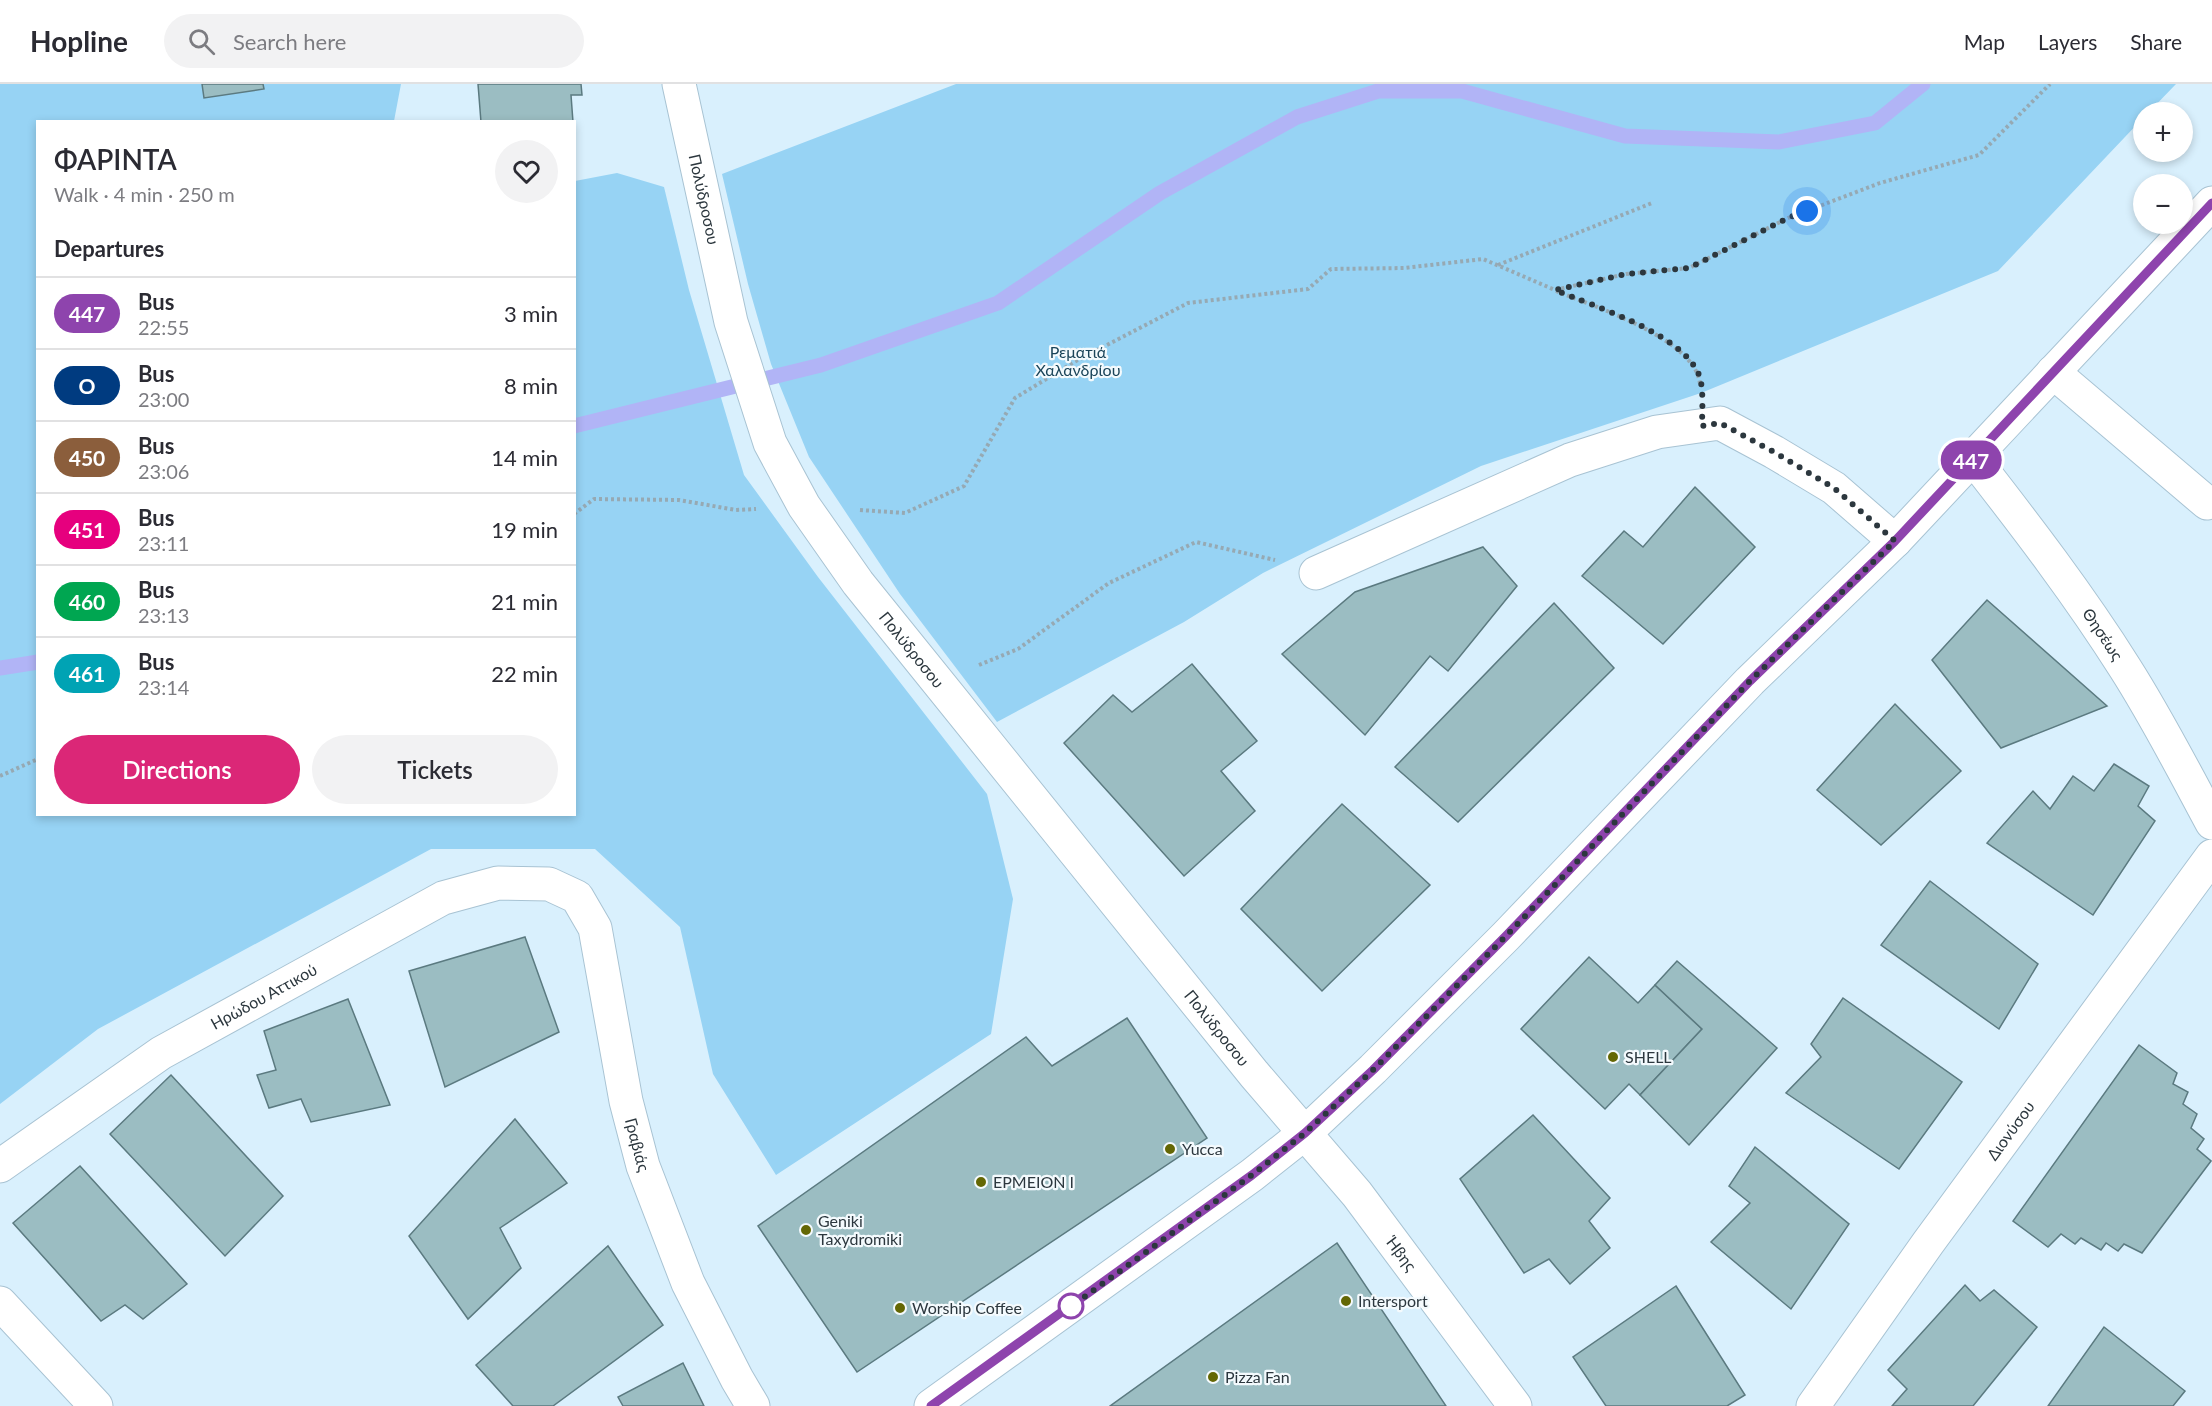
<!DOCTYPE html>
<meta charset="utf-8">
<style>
body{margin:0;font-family:Lato,sans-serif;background:#f2f2f3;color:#2b2b33;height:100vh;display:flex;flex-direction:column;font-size:22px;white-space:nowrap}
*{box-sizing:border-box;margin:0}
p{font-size:20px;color:#7c7c81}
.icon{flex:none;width:33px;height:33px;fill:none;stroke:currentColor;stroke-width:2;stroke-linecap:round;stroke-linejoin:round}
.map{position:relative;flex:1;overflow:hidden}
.drawer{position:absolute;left:36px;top:36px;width:540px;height:696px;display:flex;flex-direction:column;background:#fff;border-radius:0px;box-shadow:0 3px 9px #0003}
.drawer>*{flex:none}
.badge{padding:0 12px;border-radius:20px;font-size:21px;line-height:39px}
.tools{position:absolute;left:2133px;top:18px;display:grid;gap:12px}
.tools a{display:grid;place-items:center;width:60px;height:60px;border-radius:50%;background:#fff;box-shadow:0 3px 9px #0003;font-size:30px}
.you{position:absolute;width:30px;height:30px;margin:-15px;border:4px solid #fff;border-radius:50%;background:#1a73e8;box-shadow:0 0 0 9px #1a73e833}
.map>.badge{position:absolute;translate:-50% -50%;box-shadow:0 0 0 3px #fff}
h2{padding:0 18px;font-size:22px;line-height:54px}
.round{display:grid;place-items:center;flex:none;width:63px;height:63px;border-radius:32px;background:#f2f2f3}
.summary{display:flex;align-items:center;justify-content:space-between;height:102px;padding:0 18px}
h1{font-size:28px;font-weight:600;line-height:45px}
.primary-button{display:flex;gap:12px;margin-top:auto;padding:12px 18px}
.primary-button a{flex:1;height:69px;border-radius:36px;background:#db2777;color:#fff;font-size:24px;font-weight:600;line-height:69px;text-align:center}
.primary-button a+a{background:#f2f2f3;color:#2b2b33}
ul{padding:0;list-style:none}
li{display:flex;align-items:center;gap:18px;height:72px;padding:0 18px;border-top:2px solid #e1e1e2}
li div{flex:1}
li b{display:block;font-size:22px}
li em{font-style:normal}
li .badge{min-width:66px;font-weight:700;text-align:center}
header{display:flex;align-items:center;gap:36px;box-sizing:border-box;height:84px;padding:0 30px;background:#fff;border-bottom:2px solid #e1e1e2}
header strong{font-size:28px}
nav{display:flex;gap:33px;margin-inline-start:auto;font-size:21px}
.search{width:420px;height:54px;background:#f2f2f3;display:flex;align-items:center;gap:15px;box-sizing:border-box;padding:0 21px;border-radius:33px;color:#7c7c81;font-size:22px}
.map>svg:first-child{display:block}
.green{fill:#97d3f4}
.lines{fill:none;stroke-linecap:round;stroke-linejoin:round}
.stream{stroke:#b1b4f6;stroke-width:15}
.building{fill:#9bbdc2;stroke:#5b7a80;stroke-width:1.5}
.minor-casing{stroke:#a8c3d3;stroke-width:35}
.major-casing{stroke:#a8c3d3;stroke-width:35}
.path{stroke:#96a9b3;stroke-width:4;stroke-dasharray:3 3;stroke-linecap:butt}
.minor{stroke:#fff;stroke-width:33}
.major{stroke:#fff;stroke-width:33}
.line-casing{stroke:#fff;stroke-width:14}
.line{stroke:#8e44ad;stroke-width:9}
.walk{stroke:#2c373e;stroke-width:6;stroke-dasharray:0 10.8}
.poi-dot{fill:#646704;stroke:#f4fafd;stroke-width:2}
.stop-dot{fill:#fff;stroke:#8e44ad;stroke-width:3}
.labels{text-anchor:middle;stroke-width:4.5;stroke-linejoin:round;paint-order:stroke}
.street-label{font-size:16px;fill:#2c373e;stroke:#f4fafd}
.park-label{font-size:16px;fill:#1a4459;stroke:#f4fafd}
.poi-label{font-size:16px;fill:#2c373e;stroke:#f4fafd;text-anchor:start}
</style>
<header>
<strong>Hopline</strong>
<div class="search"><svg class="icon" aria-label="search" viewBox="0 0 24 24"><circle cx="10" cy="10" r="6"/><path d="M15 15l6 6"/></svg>Search here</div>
<nav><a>Map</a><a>Layers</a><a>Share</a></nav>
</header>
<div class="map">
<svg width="2212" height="1322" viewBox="0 0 2212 1322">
<rect width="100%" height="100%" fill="#d9f0fd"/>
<g class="green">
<path d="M 0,0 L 401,0 L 394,37 L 38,38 L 38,730 L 574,730 L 575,97 L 617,89 L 664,103 L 689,206 L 744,391 L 818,493 L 987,710 L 1013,815 L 991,950 L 776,1091 L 713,990 L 680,843 L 595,765 L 431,765 L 98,945 L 0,1020 Z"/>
<path d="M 956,0 L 2176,0 L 2149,28 L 2144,28 L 2143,34 L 1998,187 L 1701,309 L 1481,382 L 1263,489 L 1184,538 L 997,638 L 900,510 L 809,373 L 771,280 L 748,200 L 722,90 Z"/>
</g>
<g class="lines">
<g class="stream">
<path d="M 574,342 L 821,281 L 998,219 L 1160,109 L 1297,33 L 1378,7 L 1462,7 L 1625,52 L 1779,58 L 1875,39 L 1923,0"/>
<path d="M 0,584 L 38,578"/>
</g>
</g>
<g class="building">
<path d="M 202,0 L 263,0 L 264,5 L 204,14 Z"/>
<path d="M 478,0 L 581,0 L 582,11 L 571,11 L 573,38 L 481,38 Z"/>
<path d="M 1695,403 L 1755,463 L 1663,560 L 1582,492 L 1624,447 L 1643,463 Z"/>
<path d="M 1483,463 L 1517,502 L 1448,587 L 1430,572 L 1365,651 L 1282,570 L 1355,508 Z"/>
<path d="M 1987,516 L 2107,622 L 2001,664 L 1932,576 Z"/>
<path d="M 1554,519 L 1614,584 L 1458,738 L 1395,683 Z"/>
<path d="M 1192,580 L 1257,657 L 1221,687 L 1255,727 L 1184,792 L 1064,659 L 1113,611 L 1132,628 Z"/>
<path d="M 1895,620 L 1961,687 L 1881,761 L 1817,706 Z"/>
<path d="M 2114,680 L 2149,702 L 2138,722 L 2155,737 L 2093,831 L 1987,759 L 2033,707 L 2050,725 L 2073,692 L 2094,707 Z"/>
<path d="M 1342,720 L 1430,801 L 1322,907 L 1241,825 Z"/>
<path d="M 1930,797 L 2038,880 L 1999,945 L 1881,861 Z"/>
<path d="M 525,853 L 559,948 L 445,1003 L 409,887 Z"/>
<path d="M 1589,873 L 1638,919 L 1655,901 L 1702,945 L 1640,1011 L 1629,1000 L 1605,1025 L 1521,945 Z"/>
<path d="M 1677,877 L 1777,964 L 1689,1061 L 1640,1011 L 1702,945 L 1655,901 Z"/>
<path d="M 1843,914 L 1962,998 L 1899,1085 L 1786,1009 L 1821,973 L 1811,960 Z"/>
<path d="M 348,915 L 390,1021 L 311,1038 L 301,1015 L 269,1024 L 257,991 L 276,986 L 264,947 Z"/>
<path d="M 1127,934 L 1207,1054 L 857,1288 L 758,1142 L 1026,953 L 1052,982 Z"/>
<path d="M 2139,961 L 2177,989 L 2173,1000 L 2188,1008 L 2183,1020 L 2197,1030 L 2191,1044 L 2204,1055 L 2197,1065 L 2211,1077 L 2142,1169 L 2124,1160 L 2118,1167 L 2106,1159 L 2101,1166 L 2081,1154 L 2075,1160 L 2061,1150 L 2048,1163 L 2013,1137 Z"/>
<path d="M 171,991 L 283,1112 L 225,1172 L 110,1050 Z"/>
<path d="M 1533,1031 L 1610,1114 L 1589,1137 L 1610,1164 L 1570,1200 L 1549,1175 L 1524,1189 L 1460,1095 Z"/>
<path d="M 515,1035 L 567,1099 L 500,1144 L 521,1184 L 468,1235 L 409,1152 Z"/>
<path d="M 1755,1063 L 1849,1140 L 1791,1225 L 1711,1158 L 1750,1119 L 1729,1102 Z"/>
<path d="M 80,1082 L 187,1200 L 143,1235 L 125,1221 L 101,1237 L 13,1139 Z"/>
<path d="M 1337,1159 L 1446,1322 L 1110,1322 Z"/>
<path d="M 608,1162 L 663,1241 L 553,1322 L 513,1322 L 476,1281 Z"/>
<path d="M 1965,1201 L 1980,1217 L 1994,1206 L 2037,1243 L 1973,1322 L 1892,1322 L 1907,1305 L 1888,1286 Z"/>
<path d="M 1676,1202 L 1745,1311 L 1727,1322 L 1606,1322 L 1573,1273 Z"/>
<path d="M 2104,1243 L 2185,1307 L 2173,1322 L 2048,1322 Z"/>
<path d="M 683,1279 L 704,1322 L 623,1322 L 618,1313 Z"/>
</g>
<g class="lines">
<g class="minor-casing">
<g id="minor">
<path id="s1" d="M 679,0 L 731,238 L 770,359 L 804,422 L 858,499 L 1254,990 L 1357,1110 L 1515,1322"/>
<path d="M 2053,288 L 2207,419"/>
<path id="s2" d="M 1973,374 C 2026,442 2079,511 2125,584 C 2157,634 2184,687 2212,739"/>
<path d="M 1316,489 L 1570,376 L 1657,348 L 1720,339 L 1774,368 L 1834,404 L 1895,457"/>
<path id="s3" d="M 0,1082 L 161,969 L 443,814 L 498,799 L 549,800 L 577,813 L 595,844 L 626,1017 L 643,1082 L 688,1199 L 737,1295 L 753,1322"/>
<path d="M 0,1219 L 96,1322"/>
<path id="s4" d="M 1813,1322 L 1928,1159 L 2212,772"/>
</g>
</g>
<g class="major-casing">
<path id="major" d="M 931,1322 L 1252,1091 L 1305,1049 L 1373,985 L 1506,852 L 1750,597 L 1895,457 L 2212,119"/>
</g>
<g class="path">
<path d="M 1498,181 L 1652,119"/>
<path d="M 1556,207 C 1593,222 1696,255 1700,300"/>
<path d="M 860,426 L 905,429 L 964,402 L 1015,314 L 1076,277 L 1188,219 L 1308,205 L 1331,185 L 1404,184 L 1483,175 L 1555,206 L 1626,190 L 1689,184 L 1788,134 L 1880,99 L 1979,71 L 2050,0"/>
<path d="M 574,430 L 594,415 L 679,416 L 736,426 L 756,425"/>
<path d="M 979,581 L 1018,565 L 1109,499 L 1196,458 L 1275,476"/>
<path d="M 0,692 L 38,675"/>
</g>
<use href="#minor" class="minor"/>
<use href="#major" class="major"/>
</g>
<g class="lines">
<g class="line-casing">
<path id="line" d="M 931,1322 L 1252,1091 L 1305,1049 L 1373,986 L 1506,852 L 1750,597 L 1895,457 L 2212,119"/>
</g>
<use href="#line" class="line"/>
<path class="walk" d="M 1071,1222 L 1065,1227 L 1252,1091 L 1305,1049 L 1373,986 L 1506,852 L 1750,597 L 1895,457 L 1834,404 L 1774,368 L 1720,339 L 1702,342 C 1702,329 1704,303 1699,291 C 1682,249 1595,223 1555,206 L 1626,190 L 1689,184 L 1788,134 L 1807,127"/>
</g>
<g class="poi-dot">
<circle cx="1613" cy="973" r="6"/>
<circle cx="1170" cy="1065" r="6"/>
<circle cx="981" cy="1098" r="6"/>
<circle cx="806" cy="1146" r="6"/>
<circle cx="1346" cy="1217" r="6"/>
<circle cx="900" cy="1224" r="6"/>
<circle cx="1213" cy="1293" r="6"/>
</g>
<circle class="stop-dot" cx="1071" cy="1222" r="12"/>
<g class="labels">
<g class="street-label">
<text dy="6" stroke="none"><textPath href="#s1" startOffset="118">Πολύδροσου</textPath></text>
<text dy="6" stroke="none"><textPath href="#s2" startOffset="219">Θησέως</textPath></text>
<text dy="6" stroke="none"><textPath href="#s1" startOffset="622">Πολύδροσου</textPath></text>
<text dy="6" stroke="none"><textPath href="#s3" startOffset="314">Ηρώδου Αττικού</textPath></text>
<text dy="6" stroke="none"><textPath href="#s1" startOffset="1108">Πολύδροσου</textPath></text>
<text dy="6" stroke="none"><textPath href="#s4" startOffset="339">Διονύσου</textPath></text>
<text dy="6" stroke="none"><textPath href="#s3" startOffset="914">Γραβιάς</textPath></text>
<text dy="6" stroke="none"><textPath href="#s1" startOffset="1400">Ήβης</textPath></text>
</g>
<g class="park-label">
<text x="1078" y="274">Ρεματιά<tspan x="1078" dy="18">Χαλανδρίου</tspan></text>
</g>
<g class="poi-label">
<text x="1625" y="979">SHELL</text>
<text x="1182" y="1071">Yucca</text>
<text x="993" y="1104">ΕΡΜΕΙΟΝ Ι</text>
<text x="818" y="1143">Geniki<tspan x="818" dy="18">Taxydromiki</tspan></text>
<text x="1358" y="1223">Intersport</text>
<text x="912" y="1230">Worship Coffee</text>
<text x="1225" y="1299">Pizza Fan</text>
</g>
</g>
</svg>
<div class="tools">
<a>+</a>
<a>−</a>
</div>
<div class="you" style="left:1807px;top:127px"></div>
<b class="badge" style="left:1971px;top:376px;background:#8e44ad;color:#fff">447</b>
<section class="drawer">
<div class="summary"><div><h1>ΦΑΡΙΝΤΑ</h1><p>Walk · 4 min · 250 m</p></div><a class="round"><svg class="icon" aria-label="heart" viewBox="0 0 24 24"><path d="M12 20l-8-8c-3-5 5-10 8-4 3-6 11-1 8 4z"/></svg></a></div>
<h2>Departures</h2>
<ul>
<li><span class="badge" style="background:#8e44ad;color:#fff">447</span><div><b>Bus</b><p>22:55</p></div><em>3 min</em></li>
<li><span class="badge" style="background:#003b80;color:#fff">Ο</span><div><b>Bus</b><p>23:00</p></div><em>8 min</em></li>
<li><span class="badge" style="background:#8b5e3c;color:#fff">450</span><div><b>Bus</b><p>23:06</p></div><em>14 min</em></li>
<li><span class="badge" style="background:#e6007e;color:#fff">451</span><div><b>Bus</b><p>23:11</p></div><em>19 min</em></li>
<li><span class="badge" style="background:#00a651;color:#fff">460</span><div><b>Bus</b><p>23:13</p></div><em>21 min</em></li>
<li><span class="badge" style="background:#00a3b4;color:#fff">461</span><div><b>Bus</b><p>23:14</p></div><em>22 min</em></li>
</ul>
<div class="primary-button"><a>Directions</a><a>Tickets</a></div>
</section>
</div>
